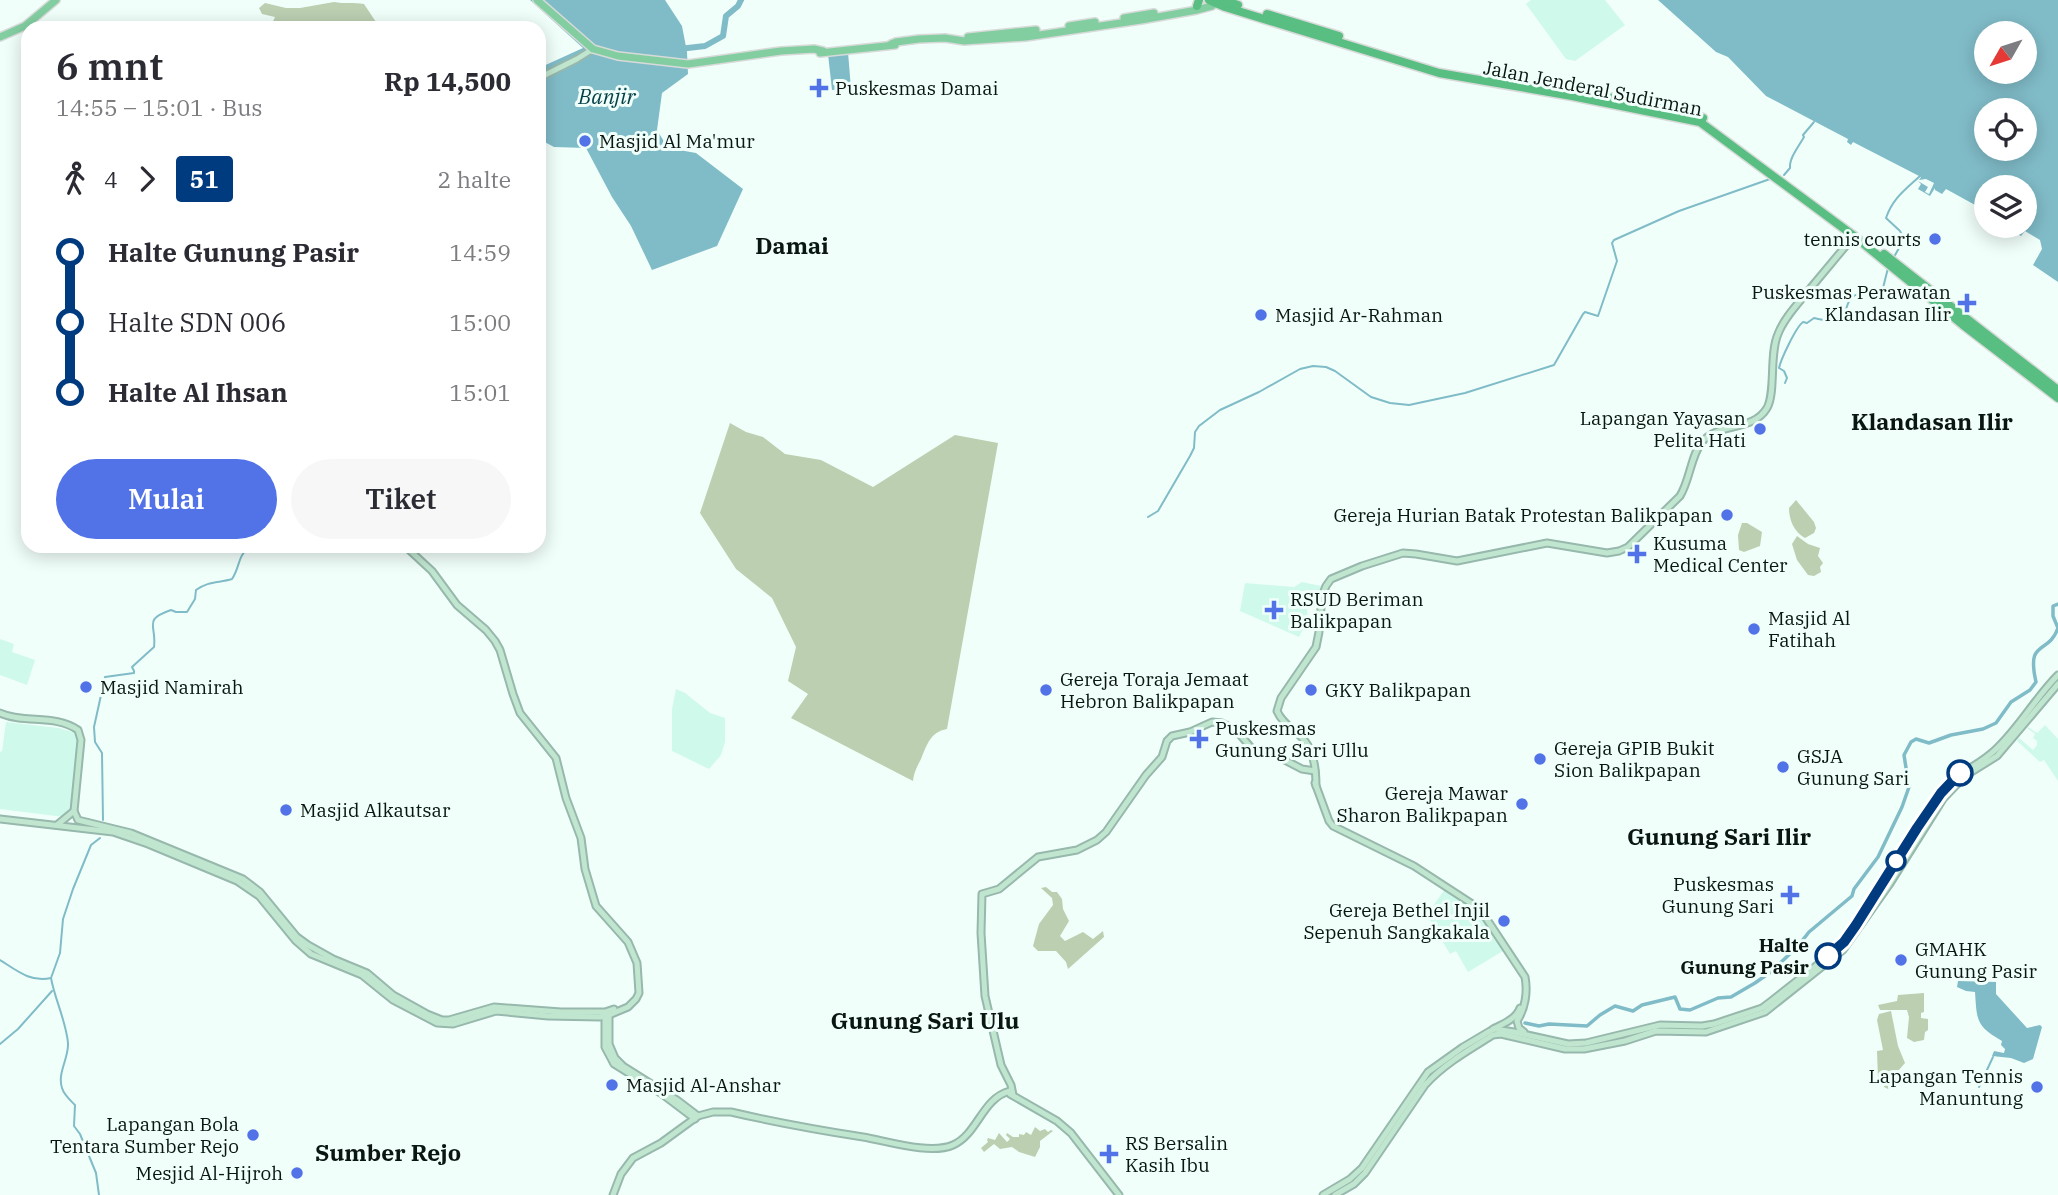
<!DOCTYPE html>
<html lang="id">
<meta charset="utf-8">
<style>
body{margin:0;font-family:"IBM Plex Serif",serif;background:#f7f7f7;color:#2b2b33;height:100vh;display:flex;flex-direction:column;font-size:26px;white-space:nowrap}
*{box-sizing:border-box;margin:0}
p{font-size:23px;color:#7c7c81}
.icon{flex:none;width:38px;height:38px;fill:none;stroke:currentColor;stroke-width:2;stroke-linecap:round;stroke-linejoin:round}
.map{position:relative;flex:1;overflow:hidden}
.sheet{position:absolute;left:21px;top:21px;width:525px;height:532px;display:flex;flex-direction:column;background:#fff;border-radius:21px;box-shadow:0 4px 18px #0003}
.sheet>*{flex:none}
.badge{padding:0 14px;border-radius:5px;font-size:24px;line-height:46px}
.needle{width:46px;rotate:231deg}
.controls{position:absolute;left:1974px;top:21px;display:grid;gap:14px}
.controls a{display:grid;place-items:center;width:63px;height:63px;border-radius:50%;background:#fff;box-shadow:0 4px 18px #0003;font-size:35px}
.map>.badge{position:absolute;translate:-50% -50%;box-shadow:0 0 0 4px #fff}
.legs{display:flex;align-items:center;gap:10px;height:77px;padding:0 35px;font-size:23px}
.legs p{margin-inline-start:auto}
.head{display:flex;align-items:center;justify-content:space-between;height:119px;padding:0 35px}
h1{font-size:38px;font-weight:600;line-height:52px}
.button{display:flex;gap:14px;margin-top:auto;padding:14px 35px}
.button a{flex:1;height:80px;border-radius:42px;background:#5273e7;color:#fff;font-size:28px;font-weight:600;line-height:80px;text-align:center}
.button a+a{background:#f7f7f7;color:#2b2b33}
ul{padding:0 35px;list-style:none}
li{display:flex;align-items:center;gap:24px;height:70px;font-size:26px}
li i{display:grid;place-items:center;width:10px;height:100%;margin:0 9px;background:currentColor}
li i::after{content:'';width:18px;height:18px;margin:-9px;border:5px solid;border-radius:50%;background:#fff}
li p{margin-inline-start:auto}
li:first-child i{background:linear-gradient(#0000 50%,currentColor 0)}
li:last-child i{background:linear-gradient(currentColor 50%,#0000 0)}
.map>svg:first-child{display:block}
.built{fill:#cffaeb}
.green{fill:#bccfb1}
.water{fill:#80bcc8;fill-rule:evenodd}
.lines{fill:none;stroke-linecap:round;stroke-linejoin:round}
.stream{stroke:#80bcc8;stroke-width:2}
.canal{stroke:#80bcc8;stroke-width:3.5}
.river{stroke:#80bcc8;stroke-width:6}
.secondary-casing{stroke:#97b8ac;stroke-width:9}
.primary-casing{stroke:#d8dad9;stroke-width:10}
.trunk-casing{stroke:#d8dad9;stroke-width:11}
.secondary{stroke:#c1e6d0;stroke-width:5}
.primary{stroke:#82cea1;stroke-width:7}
.trunk{stroke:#58be82;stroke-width:8}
.line-1-casing{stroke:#fff;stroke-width:16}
.line-1{stroke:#003b80;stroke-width:10}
.poi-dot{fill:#5273e7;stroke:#f1fffa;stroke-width:2.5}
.stop-1-dot{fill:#fff;stroke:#003b80;stroke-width:3.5}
.labels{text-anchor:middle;stroke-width:6;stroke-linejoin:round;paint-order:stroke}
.poi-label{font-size:19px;fill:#0a1612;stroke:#f1fffa;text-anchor:start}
.street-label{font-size:19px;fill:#0a1612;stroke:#f1fffa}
.stop-label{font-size:19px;font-weight:bold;fill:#0a1612;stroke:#f1fffa;text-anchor:end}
.water-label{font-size:21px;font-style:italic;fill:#053f48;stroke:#f1fffa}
.quarter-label{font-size:23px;font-weight:bold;fill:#0a1612;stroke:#f1fffa}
</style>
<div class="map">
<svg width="2058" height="1195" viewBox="0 0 2058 1195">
<rect width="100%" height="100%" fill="#f1fffa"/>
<g class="built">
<path d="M 1531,0 L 1605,0 L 1625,25 L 1575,61 L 1566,59 L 1526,4 Z"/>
<path d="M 1302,582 L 1321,586 L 1319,591 L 1302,591 L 1300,608 L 1307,609 L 1308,620 L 1299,637 L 1240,611 L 1245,583 L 1294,587 Z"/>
<path d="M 0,639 L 14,644 L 12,652 L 35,660 L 27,685 L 0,675 Z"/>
<path d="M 676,689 L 685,693 L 710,713 L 725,718 L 725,742 L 721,755 L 709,769 L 672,751 L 672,709 Z"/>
<path d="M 6,722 L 59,728 L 76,733 L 80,739 L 72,812 L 64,817 L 0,809 L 0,752 L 2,751 Z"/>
<path d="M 2045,725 L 2058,739 L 2058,781 L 2044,760 L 2040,762 L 2017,741 L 2019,738 L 2033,750 L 2037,745 L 2037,741 L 2033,738 L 2035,734 L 2027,728 L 2028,727 L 2037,733 Z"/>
<path d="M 1445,889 L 1477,910 L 1503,951 L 1468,972 L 1456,951 L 1450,954 L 1424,910 L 1433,906 Z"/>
</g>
<g class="green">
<path d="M 334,2 C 344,4 354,2 364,4 L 380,28 L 267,28 L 267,26 L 271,26 L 275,17 L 262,14 L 259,8 L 265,3 L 286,8 L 300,8 Z"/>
<path d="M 730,423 L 746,432 L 763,437 L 785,454 L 821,460 L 873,487 L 955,435 L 998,443 L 947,729 C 930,732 927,745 921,759 C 917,767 914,772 913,781 L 791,718 L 808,694 L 788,681 L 796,647 L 772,598 L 736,569 L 700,513 Z"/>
<path d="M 1796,500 L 1814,522 L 1816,528 L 1814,533 L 1805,538 C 1794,532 1789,520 1789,508 Z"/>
<path d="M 1742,523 L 1747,523 L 1762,532 L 1760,546 L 1744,552 L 1739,550 L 1738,535 Z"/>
<path d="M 1797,536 L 1808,544 L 1820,548 L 1818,556 L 1823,563 L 1820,567 L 1821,572 L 1814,576 L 1808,575 L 1797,560 L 1792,544 Z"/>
<path d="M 1046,887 L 1052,892 L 1057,892 L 1062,899 L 1063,909 L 1069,921 L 1060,936 L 1065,941 L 1083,932 L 1093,939 L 1103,931 L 1104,937 L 1068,969 L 1066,962 L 1056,951 L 1038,951 L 1033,946 L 1039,924 L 1053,905 L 1052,898 L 1041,888 Z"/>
<path d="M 1924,993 L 1924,1012 L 1921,1013 L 1921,1018 L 1928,1019 L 1928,1030 L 1925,1032 L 1924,1040 L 1914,1042 L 1907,1038 L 1909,1017 L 1907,1010 L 1880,1010 L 1878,1005 L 1897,1001 L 1898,995 Z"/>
<path d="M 1891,1011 L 1898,1046 L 1905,1063 L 1898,1071 L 1898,1086 L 1888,1089 L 1884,1087 L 1884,1081 L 1878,1079 L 1877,1051 L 1883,1050 L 1877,1020 L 1879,1014 Z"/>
<path d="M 1035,1127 L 1040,1131 L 1045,1129 L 1048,1132 L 1051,1130 L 1053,1131 L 1040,1141 L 1040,1147 L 1035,1157 L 1019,1152 L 1012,1147 L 1000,1149 L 994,1144 L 984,1152 L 981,1148 L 988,1142 L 987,1140 L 988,1138 L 995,1140 L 999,1133 L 1007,1142 L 1010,1139 L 1006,1135 L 1007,1133 L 1013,1137 L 1019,1137 L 1019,1134 L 1024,1135 L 1026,1132 L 1031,1135 Z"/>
</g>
<g class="water">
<path d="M 530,0 L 665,0 L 682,26 L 687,52 L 688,74 L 662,93 L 657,130 L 668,148 L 696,153 L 743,189 L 717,246 L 652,270 L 631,226 L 612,197 L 586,148 L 554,147 L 539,139 L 539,68 L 583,48 Z"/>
<path d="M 1658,0 L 2058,0 L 2058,282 L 2033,265 L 2042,249 L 2040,240 L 2025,231 L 2021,236 L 2004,226 L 2025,226 L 2025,187 L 1986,187 L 1986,211 L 1946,189 L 1942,194 L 1935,190 L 1935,188 L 1930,196 L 1918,189 L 1921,184 L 1918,181 L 1928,187 L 1925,192 L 1929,194 L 1934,183 L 1926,179 L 1919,180 L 1921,177 L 1853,142 L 1851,145 L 1847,142 L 1848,139 L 1766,96 L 1728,57 L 1716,52 ZM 1986,33 L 2025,33 L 2025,72 L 1986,72 ZM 1986,110 L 2025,110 L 2025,149 L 1986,149 Z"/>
<path d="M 848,52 L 851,89 L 832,90 L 828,54 Z"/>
<path d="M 1958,981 L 1996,982 L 1996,994 L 2027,1028 L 2040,1025 L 2042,1027 L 2033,1059 L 2024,1063 L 2011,1058 L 1992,1056 L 1994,1051 L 2004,1053 L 2005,1049 L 2001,1045 L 2002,1041 C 1976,1026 1977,1021 1975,992 L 1966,991 L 1957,987 Z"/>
</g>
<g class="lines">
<g class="stream">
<path d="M 1784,175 L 1790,168 C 1789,158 1799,146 1804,137 L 1803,135 L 1814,122"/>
<path d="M 1894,257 L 1904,239 L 1900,231 L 1886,218 C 1893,198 1905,190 1920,176"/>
<path d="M 1785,383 L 1787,378 L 1784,371 L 1779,368 C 1781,359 1796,327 1803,322 L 1807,323 L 1814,318 C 1826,321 1835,322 1845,315 C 1849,285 1865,298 1883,288 L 1888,268"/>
<path d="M 1148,517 L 1158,511 L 1190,456 L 1194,448 L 1195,432 L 1199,426 L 1220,410 L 1259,392 L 1300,369 L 1313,366 L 1326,367 L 1335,371 L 1371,397 L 1390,403 L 1409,405 L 1465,393 L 1554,365 L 1583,314 L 1585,312 L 1598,316 L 1617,261 L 1612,243 L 1614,240 L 1679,211 L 1770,179"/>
<path d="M 103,820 L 102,753 L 95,742 L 94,727 L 105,677 L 134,673 L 134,671 L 132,667 L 154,647 C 157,625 142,620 171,610 L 176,612 L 187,612 L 195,599 L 196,590 C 208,581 219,583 232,579 C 240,567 237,558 249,546"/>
<path d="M 0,960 C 16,970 31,983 51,978 L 60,953 L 63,919 L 73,889 L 91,845 L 100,838"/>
<path d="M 51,978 C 55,1000 66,1021 68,1043 C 69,1058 57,1073 62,1088 C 64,1095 70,1100 75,1105 L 74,1126 L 80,1134 L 96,1173 L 99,1195"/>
<path d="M 0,1044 L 18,1029 L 52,991"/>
<path d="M 1979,1087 L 1993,1057"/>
</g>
<path class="canal" d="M 1525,1023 L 1539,1026 L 1549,1024 L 1587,1026 L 1600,1015 L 1615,1006 L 1633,1011 L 1642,1005 L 1675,997 L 1680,1009 L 1690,1010 L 1718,998 L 1731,997 L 1755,983 L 1772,971 L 1798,946 L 1809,932 L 1852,896 L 1854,889 L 1878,857 L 1902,807 L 1909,787 L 1904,755 L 1911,742 L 1916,739 L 1929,743 L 1951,735 L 1983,729 L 1996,723 L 2011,702 L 2030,690 L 2036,682 C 2026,638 2048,656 2058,628 L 2053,616 L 2053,606 L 2058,604"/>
<path class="river" d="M 679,49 L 705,46 L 723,36 L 726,16 L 738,6 L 741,0"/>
<g class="secondary-casing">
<g id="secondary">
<path d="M 539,78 L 577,59 L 593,49"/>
<path d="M 0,713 C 25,724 55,714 78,730 L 81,740 L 74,811 L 78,820 L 131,833 L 243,879 L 260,892 L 297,937 L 308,945 L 333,959 L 367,973 L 393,995 L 427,1014 L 442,1020 L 449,1020 L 494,1007 L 561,1012 L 605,1012 L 614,1009"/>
<path d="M 1315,783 L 1329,821 L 1333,826 L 1414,866 L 1480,909 L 1525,977 C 1528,992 1525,1009 1517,1021 L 1519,1028 L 1524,1032"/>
<path d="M 1316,786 C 1316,772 1314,752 1305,741 C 1296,730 1283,725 1277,711 L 1281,698 L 1316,647 L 1319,632 L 1322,596 L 1326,586 L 1331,579 L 1362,566 L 1403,553 L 1416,554 L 1457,561 L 1547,543 L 1607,553 L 1619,551 L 1628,547 L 1680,496 C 1690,480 1691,455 1702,442 C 1718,422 1753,432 1767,408 C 1776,392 1769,354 1778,334 C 1784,318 1798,304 1809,290 C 1824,272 1839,254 1854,236"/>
<path d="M 0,819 L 113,832 L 148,844 L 237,881 L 259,896 L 295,940 L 311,954 L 362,975 L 393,1000 L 437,1023 L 453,1024 L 496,1011 L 548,1016 L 600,1017 L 609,1015 L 628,1007 L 636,999 L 639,993 L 637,963 L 628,942 L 596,906 L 585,869 L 581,838 L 566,798 L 556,758 L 520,713 L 513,694 L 500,650 L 495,641 L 486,630 L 457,605 L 432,571 L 405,546"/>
<path d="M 57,825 L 74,811"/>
<path d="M 605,1014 L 605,1047 L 614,1064 L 662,1094 L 695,1119"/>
<path d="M 609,1015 L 609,1044 L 615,1058 L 623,1066 L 677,1100 L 698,1116"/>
<path d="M 1493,1029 C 1503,1024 1516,1019 1520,1008"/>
<path d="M 1010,1094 L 1057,1121 L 1071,1133 L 1119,1195"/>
<path d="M 1013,1095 L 1011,1085 L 1001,1065 L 985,996 L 981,933 L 982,894 L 999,889 L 1038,857 L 1077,850 L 1097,840 L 1106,832 L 1146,775 L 1162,757 L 1167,741 L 1172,736 L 1190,732 L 1212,722 L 1222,723 L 1237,731 L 1253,750 L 1277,756 L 1302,769 L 1315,771"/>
<path d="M 613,1195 L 621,1174 L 633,1158 L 661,1143 L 698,1116 L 713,1112 L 731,1112 C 774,1122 818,1130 863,1137 C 887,1141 930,1155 953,1145 C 978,1134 982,1098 1010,1091"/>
<path d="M 1323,1195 L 1350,1179 L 1362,1168 L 1428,1072 L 1463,1047 L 1490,1031 L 1495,1029 L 1514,1032 L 1568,1044 L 1586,1043 L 1660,1025 L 1702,1026 L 1714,1024 L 1762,1008 L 1770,1002 L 1835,951 L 1844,942 L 1944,790 C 1961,770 1978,766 1995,750 C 2019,728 2035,698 2058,675"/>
<path d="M 1335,1195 L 1354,1184 L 1365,1173 L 1425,1085 C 1444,1064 1469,1050 1493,1035 L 1501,1034 L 1565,1049 L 1584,1049 L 1625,1041 L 1656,1031 L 1706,1032 L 1765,1012 L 1843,950 L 1889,885 L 1943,799 L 1965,776 L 1997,756 L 2058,684"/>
</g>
</g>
<g class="primary-casing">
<g id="primary">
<path d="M 537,0 L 593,49 L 618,56 L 688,64 L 781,51 L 814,49 L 823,51"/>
<path d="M 1124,18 L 1154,13"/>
<path d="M 1069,26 L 1095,22"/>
<path d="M 0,37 L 25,26 L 56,0"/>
<path d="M 968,37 L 1036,30"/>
<path d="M 891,44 L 896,42 L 919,39 L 945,38 L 964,41 L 1026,37 L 1141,20 L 1197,10 L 1212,6 L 1218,0"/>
<path d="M 820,53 L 895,45"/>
</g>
</g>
<g class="trunk-casing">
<g id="trunk">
<path d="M 1209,0 L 1225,7 L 1439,73 L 1572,96 L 1700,122 L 1854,236 L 1963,325 L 2058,398"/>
<path d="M 1223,0 L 1238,5"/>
<path d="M 1197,6 L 1199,0"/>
<path d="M 1267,14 L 1339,36"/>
<path d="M 1572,91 L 1675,109 L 1703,118"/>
<path d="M 1884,254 L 2058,390"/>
</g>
</g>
<use href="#secondary" class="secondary"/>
<use href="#primary" class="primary"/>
<use href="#trunk" class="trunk"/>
</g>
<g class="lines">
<g class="line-1-casing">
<path id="line-1" d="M 1828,956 L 1844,942 L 1856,925 L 1917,828 L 1941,793 L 1960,773"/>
</g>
<use href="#line-1" class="line-1"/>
</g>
<g class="poi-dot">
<path d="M815.5 77.5h7v7h7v7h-7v7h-7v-7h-7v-7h7z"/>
<circle cx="585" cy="141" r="7"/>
<circle cx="1935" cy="239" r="7"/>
<path d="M1963.5 292.5h7v7h7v7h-7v7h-7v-7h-7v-7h7z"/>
<circle cx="1261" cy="315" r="7"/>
<circle cx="1760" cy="429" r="7"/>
<circle cx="1727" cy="515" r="7"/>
<path d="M1633.5 543.5h7v7h7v7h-7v7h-7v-7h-7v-7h7z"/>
<path d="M1270.5 599.5h7v7h7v7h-7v7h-7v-7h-7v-7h7z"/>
<circle cx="1754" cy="629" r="7"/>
<circle cx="86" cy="687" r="7"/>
<circle cx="1046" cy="690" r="7"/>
<circle cx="1311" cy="690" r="7"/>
<path d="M1195.5 728.5h7v7h7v7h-7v7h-7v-7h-7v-7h7z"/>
<circle cx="1540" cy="759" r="7"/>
<circle cx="1783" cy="767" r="7"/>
<circle cx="1522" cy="804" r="7"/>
<circle cx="286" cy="810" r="7"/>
<path d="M1786.5 884.5h7v7h7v7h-7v7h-7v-7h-7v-7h7z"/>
<circle cx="1504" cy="921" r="7"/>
<circle cx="1901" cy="960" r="7"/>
<circle cx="612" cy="1085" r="7"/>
<circle cx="2037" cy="1087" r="7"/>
<circle cx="253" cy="1135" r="7"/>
<path d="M1105.5 1143.5h7v7h7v7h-7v7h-7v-7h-7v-7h7z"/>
<circle cx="297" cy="1173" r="7"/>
</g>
<g class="stop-1-dot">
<circle cx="1960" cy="773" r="12"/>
<circle cx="1896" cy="861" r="9"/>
<circle cx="1828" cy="956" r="12"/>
</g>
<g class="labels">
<g class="poi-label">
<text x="835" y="95">Puskesmas Damai</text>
<text x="599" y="148">Masjid Al Ma'mur</text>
<text x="1921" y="246" text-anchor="end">tennis courts</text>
<text x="1951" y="299" text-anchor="end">Puskesmas Perawatan<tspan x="1951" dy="22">Klandasan Ilir</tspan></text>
<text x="1275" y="322">Masjid Ar-Rahman</text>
<text x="1746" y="425" text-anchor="end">Lapangan Yayasan<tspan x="1746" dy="22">Pelita Hati</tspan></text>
<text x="1713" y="522" text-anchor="end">Gereja Hurian Batak Protestan Balikpapan</text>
<text x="1653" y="550">Kusuma<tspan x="1653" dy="22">Medical Center</tspan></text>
<text x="1290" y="606">RSUD Beriman<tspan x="1290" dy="22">Balikpapan</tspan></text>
<text x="1768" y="625">Masjid Al<tspan x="1768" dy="22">Fatihah</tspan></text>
<text x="1060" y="686">Gereja Toraja Jemaat<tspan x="1060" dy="22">Hebron Balikpapan</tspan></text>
<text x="100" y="694">Masjid Namirah</text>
<text x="1325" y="697">GKY Balikpapan</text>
<text x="1215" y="735">Puskesmas<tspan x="1215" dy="22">Gunung Sari Ullu</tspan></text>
<text x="1554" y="755">Gereja GPIB Bukit<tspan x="1554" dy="22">Sion Balikpapan</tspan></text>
<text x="1797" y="763">GSJA<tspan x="1797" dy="22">Gunung Sari</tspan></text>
<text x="1508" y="800" text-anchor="end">Gereja Mawar<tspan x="1508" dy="22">Sharon Balikpapan</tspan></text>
<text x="300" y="817">Masjid Alkautsar</text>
<text x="1774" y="891" text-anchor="end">Puskesmas<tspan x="1774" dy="22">Gunung Sari</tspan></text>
<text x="1490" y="917" text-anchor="end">Gereja Bethel Injil<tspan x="1490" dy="22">Sepenuh Sangkakala</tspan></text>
<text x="1915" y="956">GMAHK<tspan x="1915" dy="22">Gunung Pasir</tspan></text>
<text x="2023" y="1083" text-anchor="end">Lapangan Tennis<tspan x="2023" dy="22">Manuntung</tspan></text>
<text x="626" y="1092">Masjid Al-Anshar</text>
<text x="239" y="1131" text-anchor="end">Lapangan Bola<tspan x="239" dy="22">Tentara Sumber Rejo</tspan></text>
<text x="1125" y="1150">RS Bersalin<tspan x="1125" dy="22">Kasih Ibu</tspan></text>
<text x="283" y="1180" text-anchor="end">Mesjid Al-Hijroh</text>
</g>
<g class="street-label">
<text transform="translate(1593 88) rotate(11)" y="7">Jalan Jenderal Sudirman</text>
</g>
<g class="stop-label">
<text x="1809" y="952">Halte<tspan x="1809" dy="22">Gunung Pasir</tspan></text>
</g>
<g class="water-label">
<text x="607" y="104">Banjir</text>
</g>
<g class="quarter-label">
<text x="792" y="254">Damai</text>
<text x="1932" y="430">Klandasan Ilir</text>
<text x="1719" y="845">Gunung Sari Ilir</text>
<text x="925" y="1029">Gunung Sari Ulu</text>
<text x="388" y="1161">Sumber Rejo</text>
</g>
</g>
</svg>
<div class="controls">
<a><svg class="needle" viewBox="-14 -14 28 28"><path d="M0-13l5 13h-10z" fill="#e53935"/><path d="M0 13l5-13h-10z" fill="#7c7c81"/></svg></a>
<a><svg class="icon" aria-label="locate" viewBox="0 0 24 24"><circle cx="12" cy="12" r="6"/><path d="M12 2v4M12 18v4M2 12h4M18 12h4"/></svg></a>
<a><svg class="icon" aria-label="layers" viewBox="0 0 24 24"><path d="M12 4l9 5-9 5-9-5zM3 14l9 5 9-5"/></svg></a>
</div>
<section class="sheet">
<div class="head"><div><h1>6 mnt</h1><p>14:55 – 15:01 · Bus</p></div><b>Rp 14,500</b></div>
<div class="legs"><svg class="icon" aria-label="walk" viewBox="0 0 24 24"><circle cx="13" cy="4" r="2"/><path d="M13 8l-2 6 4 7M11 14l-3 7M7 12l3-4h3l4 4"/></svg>4<svg class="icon" aria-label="forward" viewBox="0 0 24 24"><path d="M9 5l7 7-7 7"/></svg><b class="badge" style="background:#003b80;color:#fff">51</b><p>2 halte</p></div>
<ul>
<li><i style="color:#003b80"></i><b>Halte Gunung Pasir</b><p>14:59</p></li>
<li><i style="color:#003b80"></i><span>Halte SDN 006</span><p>15:00</p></li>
<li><i style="color:#003b80"></i><b>Halte Al Ihsan</b><p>15:01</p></li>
</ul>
<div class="button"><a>Mulai</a><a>Tiket</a></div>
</section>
</div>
